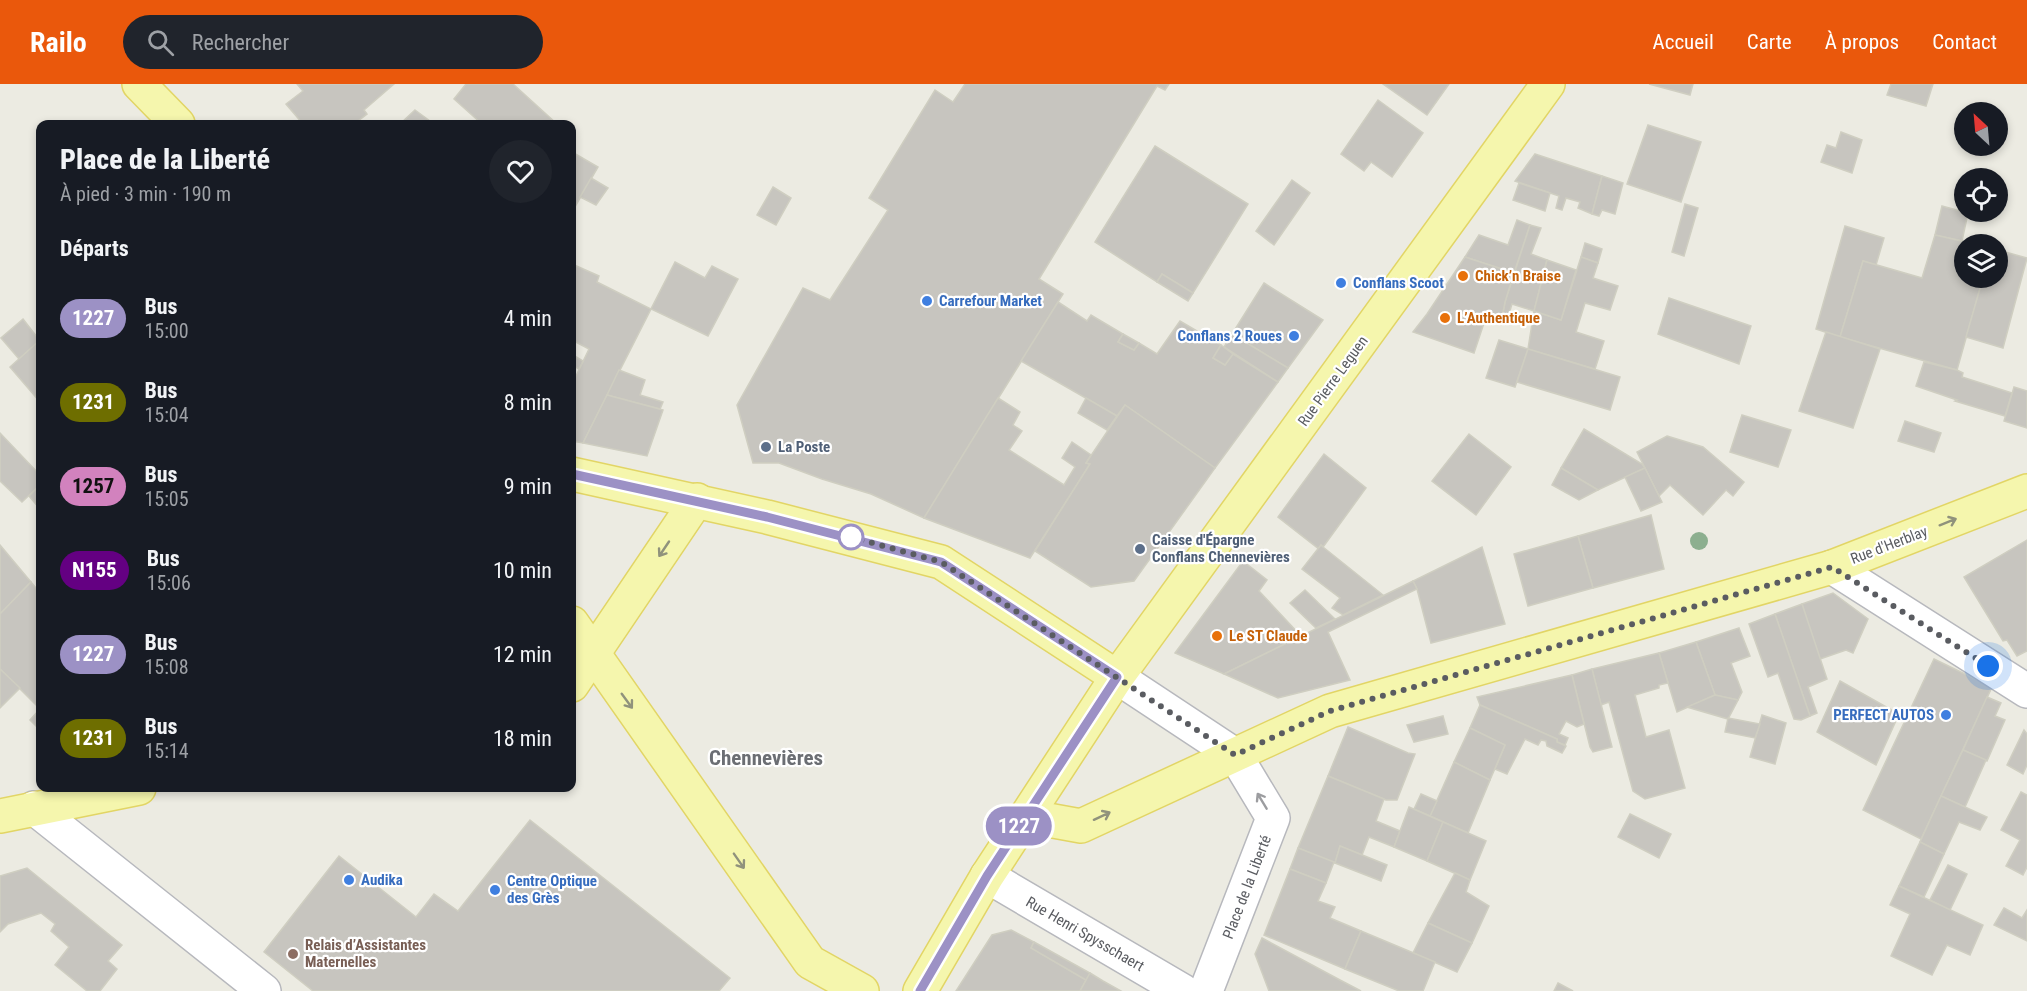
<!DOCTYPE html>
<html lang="fr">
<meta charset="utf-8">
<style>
body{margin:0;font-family:"Roboto Condensed",sans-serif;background:#20242c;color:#f1f3f6;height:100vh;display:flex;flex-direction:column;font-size:22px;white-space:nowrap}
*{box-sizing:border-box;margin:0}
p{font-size:20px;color:#9ea1a6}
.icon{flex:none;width:33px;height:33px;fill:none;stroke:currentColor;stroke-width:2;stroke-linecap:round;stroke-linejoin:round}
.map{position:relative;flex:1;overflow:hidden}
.sheet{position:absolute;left:36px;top:36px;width:540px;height:672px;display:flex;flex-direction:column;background:#171b24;border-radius:12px;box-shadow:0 3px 9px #0003}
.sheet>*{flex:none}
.badge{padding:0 12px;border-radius:20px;font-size:21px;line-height:39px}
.needle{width:39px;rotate:334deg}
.tools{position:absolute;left:1954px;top:18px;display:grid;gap:12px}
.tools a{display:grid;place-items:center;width:54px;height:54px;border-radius:50%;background:#171b24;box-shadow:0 3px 9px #0003;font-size:30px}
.you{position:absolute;width:30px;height:30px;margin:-15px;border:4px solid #fff;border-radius:50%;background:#1a73e8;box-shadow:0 0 0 9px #1a73e833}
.map>.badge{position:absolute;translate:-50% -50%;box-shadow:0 0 0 3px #fff}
h2{padding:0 24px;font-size:22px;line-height:54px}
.round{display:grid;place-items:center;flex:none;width:63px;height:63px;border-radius:32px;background:#20242c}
.summary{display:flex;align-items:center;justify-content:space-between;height:102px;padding:0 24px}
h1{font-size:28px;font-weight:800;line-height:45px}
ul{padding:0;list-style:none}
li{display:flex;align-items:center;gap:18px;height:84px;padding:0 24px}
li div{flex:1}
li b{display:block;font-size:22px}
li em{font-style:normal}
li .badge{min-width:66px;font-weight:700;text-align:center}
header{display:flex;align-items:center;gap:36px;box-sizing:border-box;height:84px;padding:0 30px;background:#ea580c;color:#fff}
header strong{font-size:28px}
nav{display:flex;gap:33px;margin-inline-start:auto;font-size:21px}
.search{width:420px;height:54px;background:#20242c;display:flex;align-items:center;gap:15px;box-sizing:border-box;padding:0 21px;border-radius:33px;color:#9ea1a6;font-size:22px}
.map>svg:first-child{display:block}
.building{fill:#c7c5bf;stroke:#cfcec1;stroke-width:1.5}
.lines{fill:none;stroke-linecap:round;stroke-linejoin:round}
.minor-casing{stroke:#b7b8bd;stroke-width:36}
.major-casing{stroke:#e2d565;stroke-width:36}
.minor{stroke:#fff;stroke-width:33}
.major{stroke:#f5f6ad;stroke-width:33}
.tree{fill:#8caf8f}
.oneway{stroke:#90927c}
.oneway2{stroke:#9c9da0}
.line-casing{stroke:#fff;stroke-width:14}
.line{stroke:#9c91c5;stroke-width:9}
.walk{stroke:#5a5c61;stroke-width:6;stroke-dasharray:0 10.8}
.food-dot{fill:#e8710a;stroke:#fff;stroke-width:2}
.shop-dot{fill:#3f7fe0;stroke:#fff;stroke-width:2}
.service-dot{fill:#5c6f8a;stroke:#fff;stroke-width:2}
.stop-dot{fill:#fff;stroke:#9c91c5;stroke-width:3}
.education-dot{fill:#8d6e63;stroke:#fff;stroke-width:2}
.labels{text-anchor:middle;stroke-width:4.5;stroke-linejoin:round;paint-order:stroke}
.food-label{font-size:15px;font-weight:bold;fill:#c56008;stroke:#fff;text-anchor:start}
.shop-label{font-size:15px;font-weight:bold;fill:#366cbe;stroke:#fff;text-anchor:start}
.street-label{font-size:15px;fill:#5a5c61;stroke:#fff}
.service-label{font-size:15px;font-weight:bold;fill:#4e5e75;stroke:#fff;text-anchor:start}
.education-label{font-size:15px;font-weight:bold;fill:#785e54;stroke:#fff;text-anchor:start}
.district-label{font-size:21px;font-weight:bold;fill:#6b6e73;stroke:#fff}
</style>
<header>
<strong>Railo</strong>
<div class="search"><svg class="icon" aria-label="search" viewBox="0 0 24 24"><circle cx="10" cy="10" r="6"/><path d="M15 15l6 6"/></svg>Rechercher</div>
<nav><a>Accueil</a><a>Carte</a><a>À propos</a><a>Contact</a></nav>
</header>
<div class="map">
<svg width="2027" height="907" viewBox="0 0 2027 907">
<rect width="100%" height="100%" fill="#ecebe2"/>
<g class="building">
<path d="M 297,0 L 394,0 L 364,26 L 367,30 L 354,40 L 303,40 L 286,20 L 303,7 Z"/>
<path d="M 466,0 L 513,0 L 557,40 L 482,40 L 454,15 Z"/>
<path d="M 965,0 L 1169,0 L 1165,6 L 1157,2 L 1039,195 L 1063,210 L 924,434 L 871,410 L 822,395 L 779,379 L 753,379 L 737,321 L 803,204 L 830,216 L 888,126 L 869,114 L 935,6 L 953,18 Z"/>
<path d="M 1383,0 L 1449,0 L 1427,31 Z"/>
<path d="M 1649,0 L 1693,0 L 1690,11 Z"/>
<path d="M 1891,0 L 1933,0 L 1926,22 L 1887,11 Z"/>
<path d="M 1378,16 L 1423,49 L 1392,93 L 1371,78 L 1364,87 L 1341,70 Z"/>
<path d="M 415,26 L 434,40 L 400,40 Z"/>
<path d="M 1648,41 L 1701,58 L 1681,118 L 1627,100 Z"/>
<path d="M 1841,48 L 1862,56 L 1852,89 L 1821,78 L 1827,61 L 1836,64 Z"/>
<path d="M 1155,62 L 1248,120 L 1193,209 L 1162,190 L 1157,198 L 1095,158 Z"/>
<path d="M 572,68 L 598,83 L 572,128 Z"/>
<path d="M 1535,70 L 1602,92 L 1592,130 L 1578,124 L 1580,118 L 1566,114 L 1562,126 L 1556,124 L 1559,112 L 1515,97 Z"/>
<path d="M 1602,92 L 1623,99 L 1615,130 L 1602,126 L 1599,132 L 1592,130 Z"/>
<path d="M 591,94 L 608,104 L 596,121 L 580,113 Z"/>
<path d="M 1292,96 L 1310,109 L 1274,161 L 1256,147 Z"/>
<path d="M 1519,99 L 1550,109 L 1545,127 L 1513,116 Z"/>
<path d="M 773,103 L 791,114 L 776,141 L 757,131 Z"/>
<path d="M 1685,120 L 1698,124 L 1684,172 L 1672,168 Z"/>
<path d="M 1942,122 L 1968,129 L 1962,157 L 1935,151 Z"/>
<path d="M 1517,136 L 1530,141 L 1514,189 L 1465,173 L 1479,151 L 1508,161 Z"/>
<path d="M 1530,141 L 1541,144 L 1531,170 L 1547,176 L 1534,227 L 1512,220 L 1506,240 L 1501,239 L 1505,218 Z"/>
<path d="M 1845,142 L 1884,154 L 1876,181 L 1863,177 L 1840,253 L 1816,245 Z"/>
<path d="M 1935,151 L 1975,160 L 1965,160 L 1965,194 L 1983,194 L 1957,286 L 1840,253 L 1863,177 L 1922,194 Z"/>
<path d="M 1585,159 L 1602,165 L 1598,179 L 1581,173 Z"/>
<path d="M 1998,166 L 2027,174 L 2003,264 L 1966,253 L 1983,194 L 1998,194 Z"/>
<path d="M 1465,173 L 1514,189 L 1505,218 L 1501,239 L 1486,233 L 1474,269 L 1413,248 L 1427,230 Z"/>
<path d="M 1581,173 L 1598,179 L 1593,194 L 1618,202 L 1610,226 L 1585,219 L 1576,248 L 1604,257 L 1595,285 L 1528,265 L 1534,227 L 1561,236 Z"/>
<path d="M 1547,176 L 1576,186 L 1561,236 L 1534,227 Z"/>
<path d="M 675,178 L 705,194 L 712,182 L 738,195 L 708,252 L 651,225 Z"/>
<path d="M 572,180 L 599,192 L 597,198 L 651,225 L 583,359 L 572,357 L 572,292 L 575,294 L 589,265 L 572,256 Z"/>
<path d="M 1162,190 L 1193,209 L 1188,217 L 1157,198 Z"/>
<path d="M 1264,199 L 1323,236 L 1288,284 L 1232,250 Z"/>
<path d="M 1669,214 L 1751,242 L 1739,280 L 1658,250 Z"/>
<path d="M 1058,218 L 1087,237 L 1091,231 L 1123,250 L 1118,258 L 1134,266 L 1139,259 L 1157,270 L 1180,237 L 1221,261 L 1213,274 L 1225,281 L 1233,270 L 1278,298 L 1215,384 L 1125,321 L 1117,332 L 1021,277 Z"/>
<path d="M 23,235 L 40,257 L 19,275 L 1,254 Z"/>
<path d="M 1826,248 L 1880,265 L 1853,344 L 1799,327 Z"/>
<path d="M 1123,250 L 1139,259 L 1134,266 L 1118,258 Z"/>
<path d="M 1232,250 L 1288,284 L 1278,298 L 1224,263 Z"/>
<path d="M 40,256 L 40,318 L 10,283 Z"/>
<path d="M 1499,256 L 1528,265 L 1515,303 L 1486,294 Z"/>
<path d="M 1221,261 L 1233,270 L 1225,281 L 1213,274 Z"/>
<path d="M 1528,265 L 1620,293 L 1610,326 L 1517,298 Z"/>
<path d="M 573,271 L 583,277 L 579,285 L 572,281 Z"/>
<path d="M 1924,278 L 1957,286 L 1963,289 L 1962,293 L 2012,309 L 2005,332 L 1955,317 L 1957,316 L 1916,302 Z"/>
<path d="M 619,286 L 645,296 L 640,311 L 663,318 L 660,325 L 607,311 Z"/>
<path d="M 2014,303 L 2027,307 L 2027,344 L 2004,337 Z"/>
<path d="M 607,311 L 663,326 L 647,372 L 583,359 Z"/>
<path d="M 998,314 L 1020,328 L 1013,341 L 1022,347 L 1009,366 L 1064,401 L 1075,383 L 1062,374 L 1072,358 L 1091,371 L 1086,379 L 1090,380 L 1030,474 L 924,434 Z"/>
<path d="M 1086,314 L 1117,332 L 1107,346 L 1078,329 Z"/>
<path d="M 1125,321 L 1215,384 L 1134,497 L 1091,503 L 1035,467 L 1090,380 L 1086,379 Z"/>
<path d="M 1742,331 L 1791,346 L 1778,383 L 1730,368 Z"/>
<path d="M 1905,337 L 1941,349 L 1934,368 L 1898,357 Z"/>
<path d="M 1584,345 L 1642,380 L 1645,384 L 1598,406 L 1561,384 Z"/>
<path d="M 0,349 L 40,391 L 40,401 L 22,418 L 0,397 Z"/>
<path d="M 1469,350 L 1511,383 L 1476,431 L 1432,397 Z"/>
<path d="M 1667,352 L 1703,363 L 1744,398 L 1733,412 L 1726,406 L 1703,431 L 1670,401 L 1659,412 L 1637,368 Z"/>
<path d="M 1324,370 L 1366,404 L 1323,463 L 1321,461 L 1319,465 L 1278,433 Z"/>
<path d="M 1561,384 L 1598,406 L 1579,416 L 1552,401 Z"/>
<path d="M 1645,384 L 1662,418 L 1641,427 L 1625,393 Z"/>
<path d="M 40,401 L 40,425 L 29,412 Z"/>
<path d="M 1651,431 L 1664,485 L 1593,504 L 1578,452 Z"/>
<path d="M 1578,452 L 1593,504 L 1528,522 L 1514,470 Z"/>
<path d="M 2027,456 L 2027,567 L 2017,572 L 2007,556 L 2003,557 L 1964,493 Z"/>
<path d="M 0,461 L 31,498 L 0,530 Z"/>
<path d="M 1321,461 L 1323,463 L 1383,511 L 1343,531 L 1332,524 L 1340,514 L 1302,485 Z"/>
<path d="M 1482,463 L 1505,540 L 1431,559 L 1417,505 L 1413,497 Z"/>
<path d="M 1243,477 L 1267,496 L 1259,507 L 1301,552 L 1224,590 L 1175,569 Z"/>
<path d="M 1413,497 L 1417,505 L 1328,548 L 1350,596 L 1278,614 L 1224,590 Z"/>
<path d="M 31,498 L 40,509 L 40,625 L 0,585 L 0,530 Z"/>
<path d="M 1305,506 L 1335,535 L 1316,544 L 1290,519 Z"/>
<path d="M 1833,509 L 1868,535 L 1853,569 L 1846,566 L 1820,575 L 1802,520 Z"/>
<path d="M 1802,520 L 1827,595 L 1808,603 L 1817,629 L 1810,632 L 1775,530 Z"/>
<path d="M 1775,530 L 1810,632 L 1801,636 L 1794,635 L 1778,589 L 1768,593 L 1749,540 Z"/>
<path d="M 1739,544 L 1750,572 L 1731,579 L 1742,608 L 1738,616 L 1715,611 L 1696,558 Z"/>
<path d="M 1696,558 L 1715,611 L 1677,628 L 1659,569 Z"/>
<path d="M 1659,569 L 1668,599 L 1659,601 L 1659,604 L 1635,611 L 1646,653 L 1669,646 L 1685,704 L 1645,715 L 1633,707 L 1609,618 L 1601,621 L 1592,585 Z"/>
<path d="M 1934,575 L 1992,603 L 1921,755 L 1863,726 Z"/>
<path d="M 0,585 L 20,604 L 0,624 Z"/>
<path d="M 1592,585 L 1612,663 L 1593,668 L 1590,663 L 1572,591 Z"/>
<path d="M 1572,591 L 1584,640 L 1577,643 L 1566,637 L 1559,650 L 1568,654 L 1565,661 L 1557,658 L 1557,655 L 1480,621 L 1477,613 Z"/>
<path d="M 1840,597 L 1899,630 L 1876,681 L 1817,648 Z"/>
<path d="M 1715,611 L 1738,616 L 1728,635 L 1687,623 Z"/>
<path d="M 1987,613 L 2001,619 L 1995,632 L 2005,636 L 1987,677 L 1963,666 Z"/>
<path d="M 1480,621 L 1557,655 L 1557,658 L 1566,662 L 1562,669 L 1547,662 L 1546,657 L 1541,656 L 1538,661 L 1525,655 L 1507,690 L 1495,685 L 1505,661 L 1470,644 Z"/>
<path d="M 40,625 L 40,646 L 30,636 Z"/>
<path d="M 1762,631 L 1786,639 L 1775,680 L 1750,673 Z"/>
<path d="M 1443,632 L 1448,650 L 1414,658 L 1407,641 Z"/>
<path d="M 1728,634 L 1760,640 L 1755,654 L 1725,648 Z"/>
<path d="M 1348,643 L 1408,669 L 1415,670 L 1397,716 L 1386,716 L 1328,692 Z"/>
<path d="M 1470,644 L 1505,661 L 1490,696 L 1454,678 Z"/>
<path d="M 2024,646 L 2027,650 L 2027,681 L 2023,690 L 2007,681 Z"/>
<path d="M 1963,666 L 1986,676 L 1965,723 L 1941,712 Z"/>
<path d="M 1454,678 L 1490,696 L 1468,749 L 1430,732 Z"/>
<path d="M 1328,692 L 1384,715 L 1376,737 L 1400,747 L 1394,763 L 1369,753 L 1362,771 L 1340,762 L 1335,779 L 1298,764 Z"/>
<path d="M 2021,708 L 2027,711 L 2027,783 L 2023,791 L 2006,782 L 2020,756 L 2001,746 Z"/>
<path d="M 1421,710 L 1437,717 L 1430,732 L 1414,725 Z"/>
<path d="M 1941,712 L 1987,733 L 1980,746 L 1959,738 L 1944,770 L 1920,758 Z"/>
<path d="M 1409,723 L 1443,738 L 1427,777 L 1394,763 Z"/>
<path d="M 1630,730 L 1671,750 L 1659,774 L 1618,753 Z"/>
<path d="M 530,736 L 730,894 L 719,907 L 313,907 L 264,868 L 339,772 L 416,833 L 434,810 L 458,827 Z"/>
<path d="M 1443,738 L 1486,757 L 1470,796 L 1427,777 Z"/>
<path d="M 1920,758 L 1944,770 L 1924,813 L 1899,802 Z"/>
<path d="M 1340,762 L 1387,781 L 1381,797 L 1335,779 Z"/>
<path d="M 1298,764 L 1334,778 L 1326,799 L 1290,785 Z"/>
<path d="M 1948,781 L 1967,790 L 1950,826 L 1930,816 Z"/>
<path d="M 27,784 L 122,861 L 108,877 L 117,885 L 100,907 L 87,907 L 55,881 L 69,863 L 51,847 L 55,840 L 41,829 L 8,840 L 0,848 L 0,792 Z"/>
<path d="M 1290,785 L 1326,799 L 1318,817 L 1335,823 L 1330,834 L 1361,847 L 1345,885 L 1264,851 Z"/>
<path d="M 1455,789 L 1470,796 L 1466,808 L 1489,822 L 1472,859 L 1428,839 Z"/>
<path d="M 1899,802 L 1983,841 L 1970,871 L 1947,861 L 1932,891 L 1891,872 L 1910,830 L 1890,821 Z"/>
<path d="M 2004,824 L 2022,834 L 2027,826 L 2027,857 L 1994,841 Z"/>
<path d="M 1428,839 L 1472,859 L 1457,888 L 1413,869 Z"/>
<path d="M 1011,846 L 1034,858 L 1031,864 L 1086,896 L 1080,907 L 956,907 L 992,851 Z"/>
<path d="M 1361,847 L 1435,878 L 1423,907 L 1399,907 L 1345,885 Z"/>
<path d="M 1262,854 L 1340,896 L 1361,907 L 1269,907 L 1255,870 Z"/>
<path d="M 1034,858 L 1090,889 L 1086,896 L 1031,864 Z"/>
<path d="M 1090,889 L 1103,897 L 1121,907 L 1080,907 Z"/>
<path d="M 1558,899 L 1573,907 L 1554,907 Z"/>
</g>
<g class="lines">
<g class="minor-casing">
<g id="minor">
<path d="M 1832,483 L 2027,607"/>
<path d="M 1117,593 L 1235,671 L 1273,734 L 1206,907"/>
<path d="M 34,724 L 264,907"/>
<path d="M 987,792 L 1183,907"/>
</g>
</g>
<g class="major-casing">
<g id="major">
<path d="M 139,0 L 178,40"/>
<path d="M 572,390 L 767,433 L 941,478 L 1117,593"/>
<path d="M 572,539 L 810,878 L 862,907"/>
<path d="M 572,601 L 697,416"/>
<path d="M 0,732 L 139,704"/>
<path d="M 1026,732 L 1081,742 L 1330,627 L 1832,483 L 2027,407"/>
<path d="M 920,907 L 987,792 L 1117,593 L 1548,0"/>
</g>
</g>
<use href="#minor" class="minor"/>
<use href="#major" class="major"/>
</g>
<circle class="tree" cx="1699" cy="457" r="9"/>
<defs><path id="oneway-shaft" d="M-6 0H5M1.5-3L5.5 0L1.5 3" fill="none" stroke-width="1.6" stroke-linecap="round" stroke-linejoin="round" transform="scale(1.5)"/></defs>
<g class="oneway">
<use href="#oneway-shaft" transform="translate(1948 438) rotate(-22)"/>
<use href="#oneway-shaft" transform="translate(664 465) rotate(124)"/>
<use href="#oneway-shaft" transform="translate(627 617) rotate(54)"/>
<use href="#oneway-shaft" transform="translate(1102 732) rotate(-25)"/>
<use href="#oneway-shaft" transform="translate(739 777) rotate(55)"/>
</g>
<use class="oneway2" href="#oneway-shaft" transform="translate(1262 717) rotate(-121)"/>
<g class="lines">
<g class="line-casing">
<path id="line" d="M 572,390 L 767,433 L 941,478 L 1117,593 L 987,792 L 920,907"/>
</g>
<use href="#line" class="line"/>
<path class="walk" d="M 851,453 L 941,478 L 1235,671 L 1330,627 L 1832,483 L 1988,582"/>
</g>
<g class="food-dot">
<circle cx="1463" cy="192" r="6"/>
<circle cx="1445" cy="234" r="6"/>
<circle cx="1217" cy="552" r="6"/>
</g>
<g class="shop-dot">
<circle cx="1341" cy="199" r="6"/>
<circle cx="927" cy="217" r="6"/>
<circle cx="1294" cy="252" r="6"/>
<circle cx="1946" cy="631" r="6"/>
<circle cx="349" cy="796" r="6"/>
<circle cx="495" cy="806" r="6"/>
</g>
<g class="service-dot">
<circle cx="766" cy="363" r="6"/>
<circle cx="1140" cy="465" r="6"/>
</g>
<circle class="stop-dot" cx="851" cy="453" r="12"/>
<circle class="education-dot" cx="293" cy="870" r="6"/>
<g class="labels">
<g class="food-label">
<text x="1475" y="197">Chick’n Braise</text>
<text x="1457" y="239">L’Authentique</text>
<text x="1229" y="557">Le ST Claude</text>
</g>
<g class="shop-label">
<text x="1353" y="204">Conflans Scoot</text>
<text x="939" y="222">Carrefour Market</text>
<text x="1282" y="257" text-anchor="end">Conflans 2 Roues</text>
<text x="1934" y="636" text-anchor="end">PERFECT AUTOS</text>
<text x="361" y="801">Audika</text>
<text x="507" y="802">Centre Optique<tspan x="507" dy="17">des Grès</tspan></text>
</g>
<g class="street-label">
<text transform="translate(1333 297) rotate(-54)" y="5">Rue Pierre Leguen</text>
<text transform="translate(1889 461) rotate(-21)" y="5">Rue d'Herblay</text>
<text transform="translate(1247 803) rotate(-69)" y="5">Place de la Liberté</text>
<text transform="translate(1085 850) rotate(30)" y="5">Rue Henri Spysschaert</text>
</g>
<g class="service-label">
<text x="778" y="368">La Poste</text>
<text x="1152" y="461">Caisse d'Épargne<tspan x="1152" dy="17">Conflans Chennevières</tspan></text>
</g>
<g class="education-label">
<text x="305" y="866">Relais d’Assistantes<tspan x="305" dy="17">Maternelles</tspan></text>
</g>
<g class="district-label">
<text x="766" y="681">Chennevières</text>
</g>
</g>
</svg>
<div class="tools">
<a><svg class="needle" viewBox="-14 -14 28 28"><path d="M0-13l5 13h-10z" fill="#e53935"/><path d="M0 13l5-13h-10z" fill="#9ea1a6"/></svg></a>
<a><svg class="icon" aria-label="locate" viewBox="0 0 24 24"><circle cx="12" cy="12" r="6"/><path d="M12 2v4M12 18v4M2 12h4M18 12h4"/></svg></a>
<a><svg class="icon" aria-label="layers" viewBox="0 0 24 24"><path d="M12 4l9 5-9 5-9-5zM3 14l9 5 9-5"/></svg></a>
</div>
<div class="you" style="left:1988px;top:582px"></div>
<b class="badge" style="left:1019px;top:742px;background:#9c91c5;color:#fff">1227</b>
<section class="sheet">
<div class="summary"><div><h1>Place de la Liberté</h1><p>À pied · 3 min · 190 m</p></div><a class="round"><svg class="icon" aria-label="heart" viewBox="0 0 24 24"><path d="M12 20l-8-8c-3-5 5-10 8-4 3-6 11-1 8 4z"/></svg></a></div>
<h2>Départs</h2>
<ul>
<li><span class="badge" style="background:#9c91c5;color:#fff">1227</span><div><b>Bus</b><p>15:00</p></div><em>4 min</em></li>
<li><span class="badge" style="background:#6e6e00;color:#fff">1231</span><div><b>Bus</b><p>15:04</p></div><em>8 min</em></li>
<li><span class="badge" style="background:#d282be;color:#111">1257</span><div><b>Bus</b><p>15:05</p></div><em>9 min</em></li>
<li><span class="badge" style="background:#640082;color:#fff">N155</span><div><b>Bus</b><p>15:06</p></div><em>10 min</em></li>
<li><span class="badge" style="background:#9c91c5;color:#fff">1227</span><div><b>Bus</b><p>15:08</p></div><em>12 min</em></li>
<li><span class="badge" style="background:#6e6e00;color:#fff">1231</span><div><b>Bus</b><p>15:14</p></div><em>18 min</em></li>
</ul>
</section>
</div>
